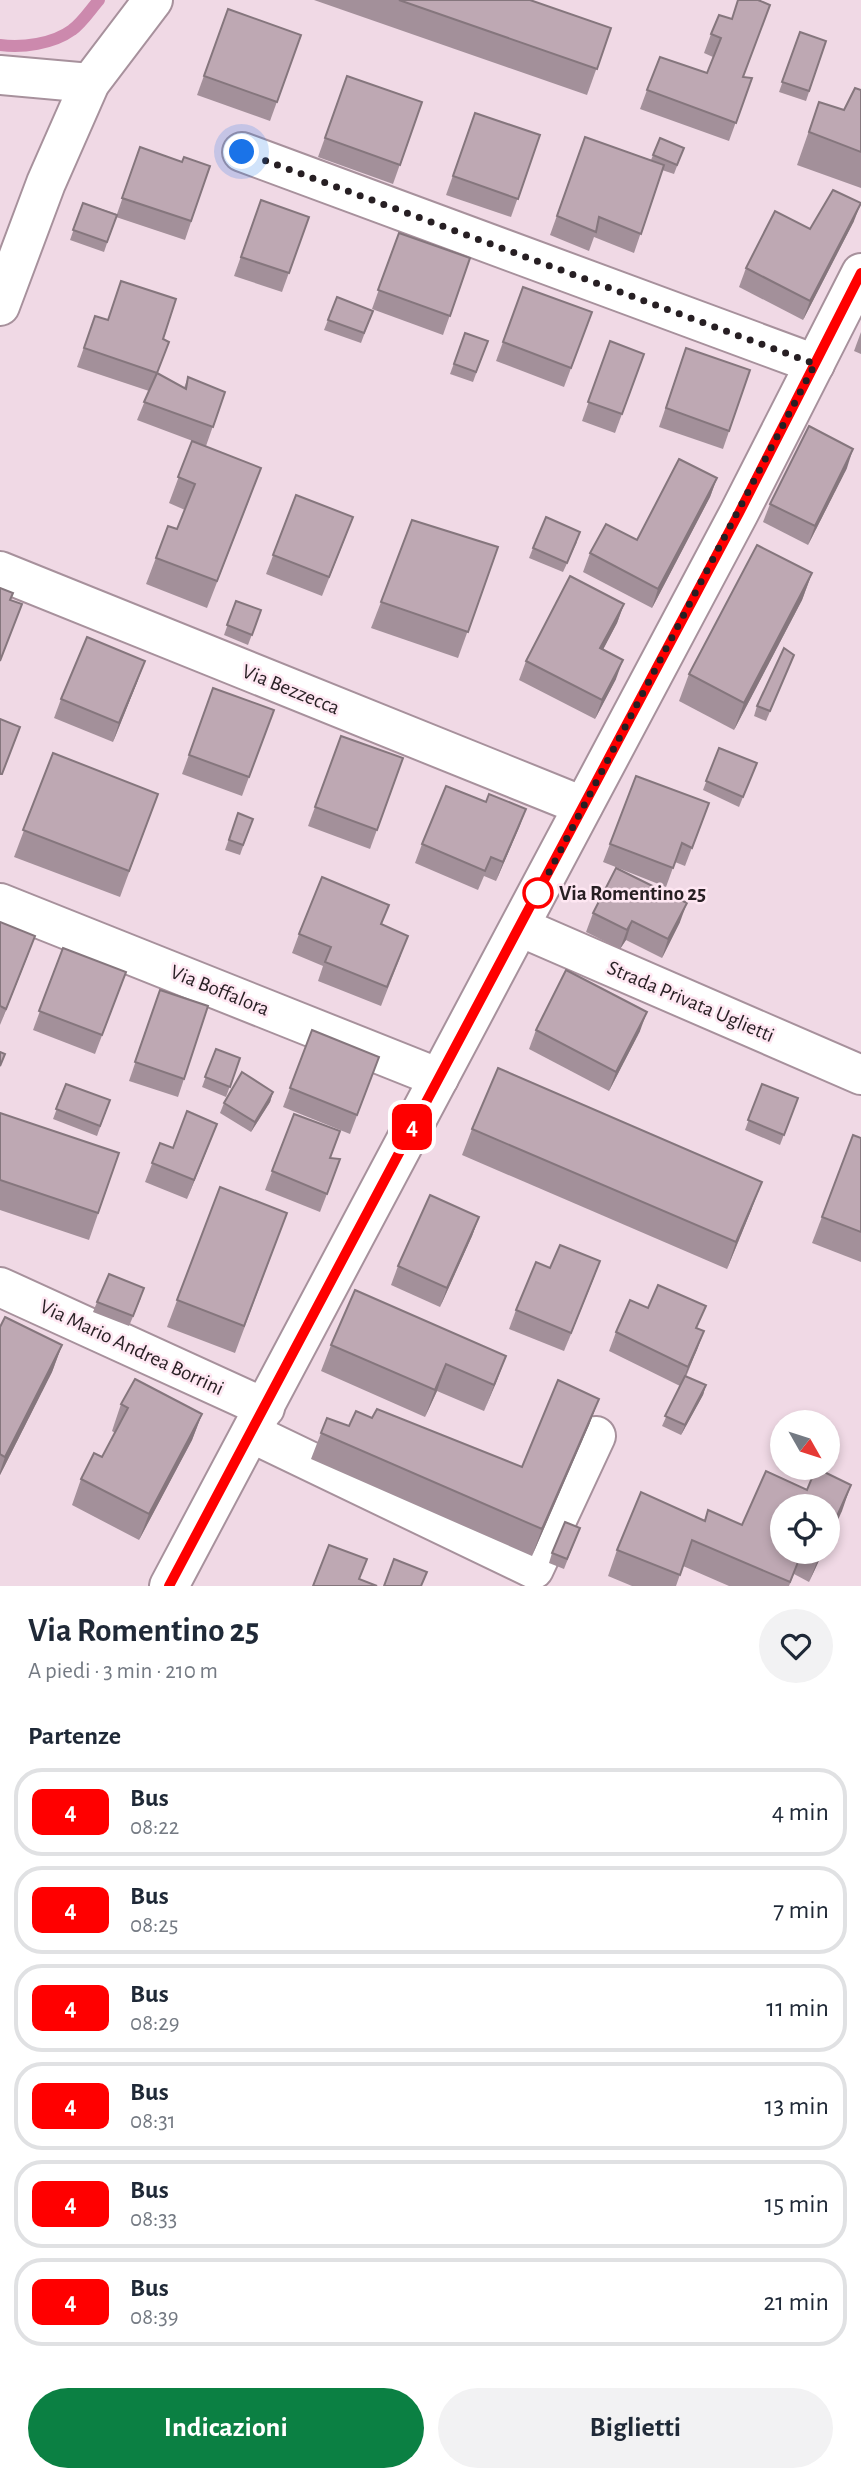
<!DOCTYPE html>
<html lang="it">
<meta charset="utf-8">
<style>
body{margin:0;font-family:"Alegreya Sans",sans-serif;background:#f2f2f3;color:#1f2937;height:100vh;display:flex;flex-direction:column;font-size:26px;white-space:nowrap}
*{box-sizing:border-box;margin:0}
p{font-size:23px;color:#747a83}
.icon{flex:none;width:38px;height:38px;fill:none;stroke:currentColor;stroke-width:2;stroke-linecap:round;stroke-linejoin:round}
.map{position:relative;height:1586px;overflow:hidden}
.drawer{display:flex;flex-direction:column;background:#fff;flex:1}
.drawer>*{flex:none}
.badge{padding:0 14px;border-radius:10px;font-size:24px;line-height:46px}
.needle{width:46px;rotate:129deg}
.tools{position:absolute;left:770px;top:1410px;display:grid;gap:14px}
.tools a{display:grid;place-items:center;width:70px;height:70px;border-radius:50%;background:#fff;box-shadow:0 4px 10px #0003;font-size:35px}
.you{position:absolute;width:35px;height:35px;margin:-18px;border:5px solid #fff;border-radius:50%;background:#1a73e8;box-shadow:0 0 0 10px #1a73e833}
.map>.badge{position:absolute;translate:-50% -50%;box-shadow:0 0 0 4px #fff}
h2{padding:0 28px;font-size:26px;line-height:63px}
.round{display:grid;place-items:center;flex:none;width:74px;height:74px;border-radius:37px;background:#f2f2f3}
.summary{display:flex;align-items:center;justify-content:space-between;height:119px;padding:0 28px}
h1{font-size:33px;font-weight:700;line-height:52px}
.cta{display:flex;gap:14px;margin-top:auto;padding:14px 28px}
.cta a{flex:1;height:80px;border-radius:42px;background:#0b8043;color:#fff;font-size:28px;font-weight:700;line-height:80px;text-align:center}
.cta a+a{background:#f2f2f3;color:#1f2937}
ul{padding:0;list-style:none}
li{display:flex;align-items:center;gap:21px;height:88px;margin:0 14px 10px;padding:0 14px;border:4px solid #e0e1e3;border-radius:28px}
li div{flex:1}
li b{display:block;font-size:26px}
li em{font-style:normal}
li .badge{min-width:77px;font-weight:700;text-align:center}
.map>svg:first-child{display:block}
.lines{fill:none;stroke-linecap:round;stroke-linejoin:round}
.stream{stroke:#cc89ad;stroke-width:12}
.minor-casing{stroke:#a7919c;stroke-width:42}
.minor{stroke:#fff;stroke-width:38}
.wall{fill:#a3909a}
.shaded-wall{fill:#85767d}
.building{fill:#bea8b3;stroke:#85767d;stroke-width:2}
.line-casing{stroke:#fff;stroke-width:16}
.line{stroke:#f00;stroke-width:10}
.walk{stroke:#271f23;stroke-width:7;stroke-dasharray:0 12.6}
.stop-dot{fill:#fff;stroke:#f00;stroke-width:3.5}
.labels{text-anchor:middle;stroke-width:5;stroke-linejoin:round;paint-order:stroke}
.street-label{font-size:21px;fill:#271f23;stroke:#fee7f2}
.stop-label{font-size:21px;font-weight:bold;fill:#271f23;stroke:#fee7f2;text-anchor:start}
</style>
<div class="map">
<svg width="861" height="1586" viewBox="0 0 861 1586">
<rect width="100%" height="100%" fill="#f0d9e5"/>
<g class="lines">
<path class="stream" d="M 0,45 C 22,48 53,44 72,30 C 82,23 91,9 99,0"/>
<g class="minor-casing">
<g id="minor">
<path d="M 0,75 L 90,83"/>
<path d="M 242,152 L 815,364"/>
<path d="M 0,306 L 46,183 L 90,83 L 153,0"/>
<path d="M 0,571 L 583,806"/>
<path d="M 0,903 L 439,1078"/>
<path d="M 520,927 L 861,1075"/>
<path d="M 0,1287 L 265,1408"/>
<path d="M 251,1433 L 534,1569 L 596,1436"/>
<path d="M 169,1586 L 739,513 L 861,273"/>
</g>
</g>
<use href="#minor" class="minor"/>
</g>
<g class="wall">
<path d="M 314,0 L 530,0 L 611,28 L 587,95 Z"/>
<path d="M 228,9 L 301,35 L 270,121 L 197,95 Z"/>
<path d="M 732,19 L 743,77 L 752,78 L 729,141 L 640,109 L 647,90 L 707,73 L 713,57 L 704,53 L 711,34 Z"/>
<path d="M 800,32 L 826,41 L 806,101 L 779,92 Z"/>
<path d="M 347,76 L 422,102 L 393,184 L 318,157 Z"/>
<path d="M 861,90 L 861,188 L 797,165 L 819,102 L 844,110 Z"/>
<path d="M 475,113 L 540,135 L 511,217 L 446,195 Z"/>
<path d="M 585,137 L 651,160 L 660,138 L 684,148 L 674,174 L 662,170 L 634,253 L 594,237 L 589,251 L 550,235 Z"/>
<path d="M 140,147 L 182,162 L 210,166 L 185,240 L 116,217 L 104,252 L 70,240 L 83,203 L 117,214 Z"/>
<path d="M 261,200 L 309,217 L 282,292 L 234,276 Z"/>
<path d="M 854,221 L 803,320 L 739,287 L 746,268 L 810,229 Z"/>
<path d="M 399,233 L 470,258 L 443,335 L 372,309 Z"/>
<path d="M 523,287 L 592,312 L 564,387 L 496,361 Z"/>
<path d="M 337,297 L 373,311 L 361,343 L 324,330 Z"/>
<path d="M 95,316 L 163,339 L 157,373 L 184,388 L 188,377 L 225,392 L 206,446 L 137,420 L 149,391 L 77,367 Z"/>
<path d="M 861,332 L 861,354 L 854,351 Z"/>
<path d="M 465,333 L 488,341 L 473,382 L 450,374 Z"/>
<path d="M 610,341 L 644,354 L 615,433 L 582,421 Z"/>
<path d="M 686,348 L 750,370 L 723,449 L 659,427 Z"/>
<path d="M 192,441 L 251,495 L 207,608 L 146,584 L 168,526 L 177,529 L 185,510 L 169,503 Z"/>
<path d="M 847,468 L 808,545 L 763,522 L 770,504 Z"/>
<path d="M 717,478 L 710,497 L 652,608 L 583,572 L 590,553 L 637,540 Z"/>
<path d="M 296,495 L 346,536 L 322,596 L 266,574 Z"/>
<path d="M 577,542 L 563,572 L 529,558 L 533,548 Z"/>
<path d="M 498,547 L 458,658 L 371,628 L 381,602 Z"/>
<path d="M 812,573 L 802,600 L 734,730 L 679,701 L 689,674 Z"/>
<path d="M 236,601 L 261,610 L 248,645 L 224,635 Z"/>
<path d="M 624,604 L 617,623 L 603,649 L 616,679 L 595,719 L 519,680 L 526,661 Z"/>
<path d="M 794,655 L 766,721 L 754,716 L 757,706 Z"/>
<path d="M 138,680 L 113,742 L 54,718 L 61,699 Z"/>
<path d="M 213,688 L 274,710 L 242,796 L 182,774 Z"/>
<path d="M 341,736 L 403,758 L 370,849 L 308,826 Z"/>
<path d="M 719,748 L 757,763 L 739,807 L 703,790 Z"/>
<path d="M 53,753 L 158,794 L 120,897 L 14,857 Z"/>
<path d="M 636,776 L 709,803 L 685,866 L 675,862 L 666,887 L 603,862 Z"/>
<path d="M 486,802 L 526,809 L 496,881 L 484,876 L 478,890 L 415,863 L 422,844 Z"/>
<path d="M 238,813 L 253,819 L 240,855 L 225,850 Z"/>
<path d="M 593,913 L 680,922 L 662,958 L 626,940 L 620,949 L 586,932 Z"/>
<path d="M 0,922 L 28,955 L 0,1025 Z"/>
<path d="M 381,925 L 401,955 L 381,1006 L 318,981 L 323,966 L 292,953 L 299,934 Z"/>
<path d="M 63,948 L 126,972 L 95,1054 L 33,1030 Z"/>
<path d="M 160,990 L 184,1079 L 178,1097 L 129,1081 Z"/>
<path d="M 312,1030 L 379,1057 L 350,1134 L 283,1107 Z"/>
<path d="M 536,1030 L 640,1031 L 609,1091 L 529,1049 Z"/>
<path d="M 216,1049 L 240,1058 L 226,1097 L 202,1087 Z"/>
<path d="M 66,1084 L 110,1100 L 97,1136 L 53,1119 Z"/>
<path d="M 762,1084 L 798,1098 L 780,1145 L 745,1130 Z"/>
<path d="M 273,1092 L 270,1102 L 251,1132 L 220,1113 L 224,1103 Z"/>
<path d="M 0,1113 L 119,1153 L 89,1240 L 0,1210 Z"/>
<path d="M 294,1114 L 330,1158 L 340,1160 L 320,1212 L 265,1190 Z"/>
<path d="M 472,1129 L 752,1208 L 727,1269 L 462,1155 Z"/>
<path d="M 853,1135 L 861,1138 L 861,1262 L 812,1243 Z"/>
<path d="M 210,1142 L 187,1199 L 145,1182 L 160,1143 L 173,1148 Z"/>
<path d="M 220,1187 L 287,1213 L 235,1353 L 167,1327 Z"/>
<path d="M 479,1217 L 472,1236 L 440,1307 L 391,1285 L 398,1266 Z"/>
<path d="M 600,1261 L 564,1351 L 509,1329 L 516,1310 L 550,1268 Z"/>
<path d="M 141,1298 L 129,1326 L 93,1312 L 97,1302 Z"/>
<path d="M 0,1327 L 62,1345 L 52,1372 L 0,1475 Z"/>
<path d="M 697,1329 L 704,1331 L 686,1377 L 706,1385 L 703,1395 L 681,1435 L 662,1426 L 680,1386 L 609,1351 L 616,1332 Z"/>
<path d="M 331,1345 L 506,1356 L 484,1411 L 437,1391 L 425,1417 L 321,1371 Z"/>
<path d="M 599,1399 L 589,1425 L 532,1556 L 311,1459 L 321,1433 L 349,1426 L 372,1418 L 522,1467 Z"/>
<path d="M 121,1404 L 202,1414 L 192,1440 L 139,1540 L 72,1505 L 81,1479 L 102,1457 L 115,1433 L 112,1431 Z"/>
<path d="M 708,1510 L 742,1525 L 842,1511 L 782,1552 L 823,1552 L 809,1582 L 794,1574 L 789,1586 L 729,1586 L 683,1566 L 676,1586 L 632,1586 L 608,1576 L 617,1550 L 704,1521 Z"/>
<path d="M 580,1528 L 564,1569 L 549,1563 L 552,1553 Z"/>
</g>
<g class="shaded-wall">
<path d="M 861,203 L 854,221 L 803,320 L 810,301 Z"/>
<path d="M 853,449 L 847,468 L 808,545 L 815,526 Z"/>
<path d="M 717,478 L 710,497 L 652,608 L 658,589 Z"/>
<path d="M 812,573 L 802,600 L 734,730 L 744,703 Z"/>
<path d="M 624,604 L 617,623 L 594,667 L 600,648 Z"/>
<path d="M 623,660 L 616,679 L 595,719 L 602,700 Z"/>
<path d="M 145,661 L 138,680 L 113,742 L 119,723 Z"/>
<path d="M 526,809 L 519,828 L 496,881 L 503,862 Z"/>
<path d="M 687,903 L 680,922 L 662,958 L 668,939 Z"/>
<path d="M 632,921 L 626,940 L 620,949 L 627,930 Z"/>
<path d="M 35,936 L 28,955 L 0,1025 L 6,1009 Z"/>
<path d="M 647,1012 L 640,1031 L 609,1091 L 616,1072 Z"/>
<path d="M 273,1092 L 270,1102 L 251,1132 L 255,1122 Z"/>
<path d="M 217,1124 L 210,1142 L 187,1199 L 194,1180 Z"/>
<path d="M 762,1182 L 752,1208 L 727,1269 L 736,1242 Z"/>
<path d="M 479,1217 L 472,1236 L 440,1307 L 447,1288 Z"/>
<path d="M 600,1261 L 593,1280 L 564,1351 L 571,1333 Z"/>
<path d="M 704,1331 L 697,1350 L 681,1386 L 688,1367 Z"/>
<path d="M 62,1345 L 52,1372 L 0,1475 L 0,1472 L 5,1457 Z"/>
<path d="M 506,1356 L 496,1383 L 484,1411 L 494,1385 Z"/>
<path d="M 446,1364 L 437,1391 L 425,1417 L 435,1390 Z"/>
<path d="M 706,1385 L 703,1395 L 681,1435 L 685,1425 Z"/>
<path d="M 599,1399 L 589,1425 L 532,1556 L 542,1529 Z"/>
<path d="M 202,1414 L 192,1440 L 139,1540 L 149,1514 Z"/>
<path d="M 851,1485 L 842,1511 L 828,1542 L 828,1536 Z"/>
<path d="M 821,1552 L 823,1552 L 809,1582 Z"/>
</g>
<g class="building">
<path d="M 399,0 L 530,0 L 611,28 L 597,69 Z"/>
<path d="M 738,0 L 758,0 L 770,5 L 743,77 L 752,78 L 736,123 L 647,90 L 660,57 L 707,73 L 721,38 L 711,34 L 719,15 L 732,19 Z"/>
<path d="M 228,9 L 301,35 L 277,102 L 204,76 Z"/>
<path d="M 800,32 L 826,41 L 809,91 L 782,82 Z"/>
<path d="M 347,76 L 422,102 L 400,165 L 325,138 Z"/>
<path d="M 855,88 L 861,90 L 861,152 L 809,132 L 819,102 L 844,110 Z"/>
<path d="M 475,113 L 540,135 L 518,199 L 453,176 Z"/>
<path d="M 585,137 L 664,165 L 641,234 L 599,217 L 596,232 L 557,216 Z"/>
<path d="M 660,138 L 684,148 L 677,165 L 653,155 Z"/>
<path d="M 140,147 L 182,162 L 184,157 L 210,166 L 191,221 L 122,198 Z"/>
<path d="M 833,190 L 861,203 L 810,301 L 746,268 L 775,211 L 810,229 Z"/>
<path d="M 261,200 L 309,217 L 289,273 L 241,257 Z"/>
<path d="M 83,203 L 117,215 L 107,242 L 73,230 Z"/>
<path d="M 399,233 L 470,258 L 450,316 L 378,290 Z"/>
<path d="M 121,281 L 176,299 L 163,339 L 169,342 L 157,373 L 84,348 L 95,316 L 108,320 Z"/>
<path d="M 523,287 L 592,312 L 571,368 L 503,342 Z"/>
<path d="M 337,297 L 373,311 L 364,333 L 328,320 Z"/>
<path d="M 465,333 L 488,341 L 476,372 L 454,364 Z"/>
<path d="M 610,341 L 644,354 L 622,414 L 588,402 Z"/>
<path d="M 686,348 L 750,370 L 729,431 L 666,408 Z"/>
<path d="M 157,373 L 186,389 L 188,377 L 225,392 L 213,427 L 144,402 Z"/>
<path d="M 809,426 L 853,449 L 815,526 L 770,504 Z"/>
<path d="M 192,441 L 261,468 L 217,581 L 156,558 L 168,526 L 177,529 L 195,484 L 178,477 Z"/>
<path d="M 679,459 L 717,478 L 658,589 L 590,553 L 606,524 L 637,540 Z"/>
<path d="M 296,495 L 353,517 L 329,577 L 273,555 Z"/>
<path d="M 546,517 L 580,532 L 567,563 L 533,548 Z"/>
<path d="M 412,520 L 498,547 L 468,632 L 381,602 Z"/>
<path d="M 757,545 L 812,573 L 744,703 L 689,674 Z"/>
<path d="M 570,576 L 624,604 L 600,648 L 623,660 L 602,700 L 526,661 Z"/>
<path d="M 0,588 L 13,593 L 10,600 L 22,604 L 0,661 Z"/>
<path d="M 236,601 L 261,610 L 252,635 L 227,625 Z"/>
<path d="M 87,637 L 145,661 L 119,723 L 61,699 Z"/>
<path d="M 784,648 L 794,655 L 770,711 L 757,706 Z"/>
<path d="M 213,688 L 274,710 L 249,777 L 189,755 Z"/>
<path d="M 0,719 L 20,727 L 2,774 L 0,774 Z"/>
<path d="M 341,736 L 403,758 L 377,830 L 315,807 Z"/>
<path d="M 719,748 L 757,763 L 743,797 L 706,781 Z"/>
<path d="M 53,753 L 158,794 L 129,871 L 23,830 Z"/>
<path d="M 636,776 L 709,803 L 692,848 L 682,843 L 673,868 L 610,844 Z"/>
<path d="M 446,786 L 486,802 L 489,794 L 526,809 L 503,862 L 491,857 L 485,871 L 422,844 Z"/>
<path d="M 238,813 L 253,819 L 243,845 L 229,840 Z"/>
<path d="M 616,868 L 687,903 L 668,939 L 632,921 L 627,930 L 593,913 Z"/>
<path d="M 322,877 L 389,905 L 381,924 L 408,936 L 387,987 L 325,962 L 331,947 L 299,934 Z"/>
<path d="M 0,922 L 35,936 L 6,1009 L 0,1006 Z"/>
<path d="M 63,948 L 126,972 L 102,1035 L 39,1011 Z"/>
<path d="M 566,970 L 647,1012 L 616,1072 L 536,1030 Z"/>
<path d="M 160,990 L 208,1006 L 184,1079 L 135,1062 Z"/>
<path d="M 312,1030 L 379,1057 L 357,1115 L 290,1088 Z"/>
<path d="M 216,1049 L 240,1058 L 230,1087 L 205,1077 Z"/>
<path d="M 0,1052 L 5,1054 L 0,1066 Z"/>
<path d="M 498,1068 L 762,1182 L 736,1242 L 472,1129 Z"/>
<path d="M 242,1072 L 273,1092 L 255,1122 L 224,1103 Z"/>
<path d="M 66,1084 L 110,1100 L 100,1126 L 56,1109 Z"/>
<path d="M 762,1084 L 798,1098 L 784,1135 L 748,1120 Z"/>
<path d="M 187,1111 L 217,1124 L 194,1180 L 152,1163 L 160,1143 L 173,1148 Z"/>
<path d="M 0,1113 L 119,1153 L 98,1213 L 0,1180 Z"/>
<path d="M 294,1114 L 340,1131 L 330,1158 L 340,1159 L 327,1194 L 272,1171 Z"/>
<path d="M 853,1135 L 861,1138 L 861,1232 L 822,1217 Z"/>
<path d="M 220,1187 L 287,1213 L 244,1326 L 177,1300 Z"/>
<path d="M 430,1195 L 479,1217 L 447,1288 L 398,1266 Z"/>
<path d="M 560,1245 L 600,1261 L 571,1333 L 516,1310 L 536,1262 L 550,1268 Z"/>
<path d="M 109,1274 L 144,1288 L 133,1316 L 97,1302 Z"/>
<path d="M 658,1285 L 706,1306 L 696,1328 L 704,1331 L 688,1367 L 616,1332 L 630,1300 L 648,1308 Z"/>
<path d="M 355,1290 L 506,1356 L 494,1385 L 446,1364 L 435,1390 L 331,1345 Z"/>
<path d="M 5,1317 L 62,1345 L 5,1457 L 0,1454 L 0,1327 Z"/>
<path d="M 685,1376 L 706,1385 L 685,1425 L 665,1416 Z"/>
<path d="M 135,1379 L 202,1414 L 149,1514 L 81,1479 L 94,1453 L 102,1457 L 128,1408 L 121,1404 Z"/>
<path d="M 558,1380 L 599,1399 L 542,1529 L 321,1433 L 327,1418 L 349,1426 L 356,1411 L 372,1418 L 377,1409 L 522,1467 Z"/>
<path d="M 816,1468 L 851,1485 L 828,1536 L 828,1507 L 782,1507 L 782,1552 L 802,1552 L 790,1582 L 692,1540 L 680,1575 L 617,1550 L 641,1492 L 705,1521 L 708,1510 L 742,1525 L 766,1471 L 807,1490 Z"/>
<path d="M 565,1522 L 580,1528 L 567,1559 L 552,1553 Z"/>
<path d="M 329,1545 L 367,1559 L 359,1579 L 377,1586 L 313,1586 Z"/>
<path d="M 812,1552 L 821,1552 L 819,1556 Z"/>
<path d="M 394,1559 L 427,1572 L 421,1586 L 384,1586 Z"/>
</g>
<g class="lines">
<g class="line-casing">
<path id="line" d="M 169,1586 L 739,513 L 861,273"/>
</g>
<use href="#line" class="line"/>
<path class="walk" d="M 242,152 L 815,364 L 533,903 L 538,893"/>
</g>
<circle class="stop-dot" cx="538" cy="893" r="14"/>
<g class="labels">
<g class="street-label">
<text transform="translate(291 689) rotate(22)" y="7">Via Bezzecca</text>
<text transform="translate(220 990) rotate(22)" y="7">Via Boffalora</text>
<text transform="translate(691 1001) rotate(23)" y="7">Strada Privata Uglietti</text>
<text transform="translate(132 1347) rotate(25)" y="7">Via Mario Andrea Borrini</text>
</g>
<g class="stop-label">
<text x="559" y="900">Via Romentino 25</text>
</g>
</g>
</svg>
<div class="tools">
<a><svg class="needle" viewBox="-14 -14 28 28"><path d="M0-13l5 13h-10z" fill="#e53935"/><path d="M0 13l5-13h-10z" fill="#747a83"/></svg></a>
<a><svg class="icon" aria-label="locate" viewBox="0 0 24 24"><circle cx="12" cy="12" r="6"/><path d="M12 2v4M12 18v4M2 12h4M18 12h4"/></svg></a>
</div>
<div class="you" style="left:242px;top:152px"></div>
<b class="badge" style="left:412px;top:1127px;background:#f00;color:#fff">4</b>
</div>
<section class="drawer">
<div class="summary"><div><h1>Via Romentino 25</h1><p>A piedi · 3 min · 210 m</p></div><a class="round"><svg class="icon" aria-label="heart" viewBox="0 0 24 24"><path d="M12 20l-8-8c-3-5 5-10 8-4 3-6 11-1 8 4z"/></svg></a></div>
<h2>Partenze</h2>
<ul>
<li><span class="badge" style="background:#f00;color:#fff">4</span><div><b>Bus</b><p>08:22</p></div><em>4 min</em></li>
<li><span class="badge" style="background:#f00;color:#fff">4</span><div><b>Bus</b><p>08:25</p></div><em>7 min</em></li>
<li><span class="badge" style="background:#f00;color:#fff">4</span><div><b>Bus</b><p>08:29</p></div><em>11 min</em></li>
<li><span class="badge" style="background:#f00;color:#fff">4</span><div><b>Bus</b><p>08:31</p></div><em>13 min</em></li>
<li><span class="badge" style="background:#f00;color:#fff">4</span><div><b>Bus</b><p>08:33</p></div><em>15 min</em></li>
<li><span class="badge" style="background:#f00;color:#fff">4</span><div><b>Bus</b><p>08:39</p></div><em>21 min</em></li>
</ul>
<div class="cta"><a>Indicazioni</a><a>Biglietti</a></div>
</section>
